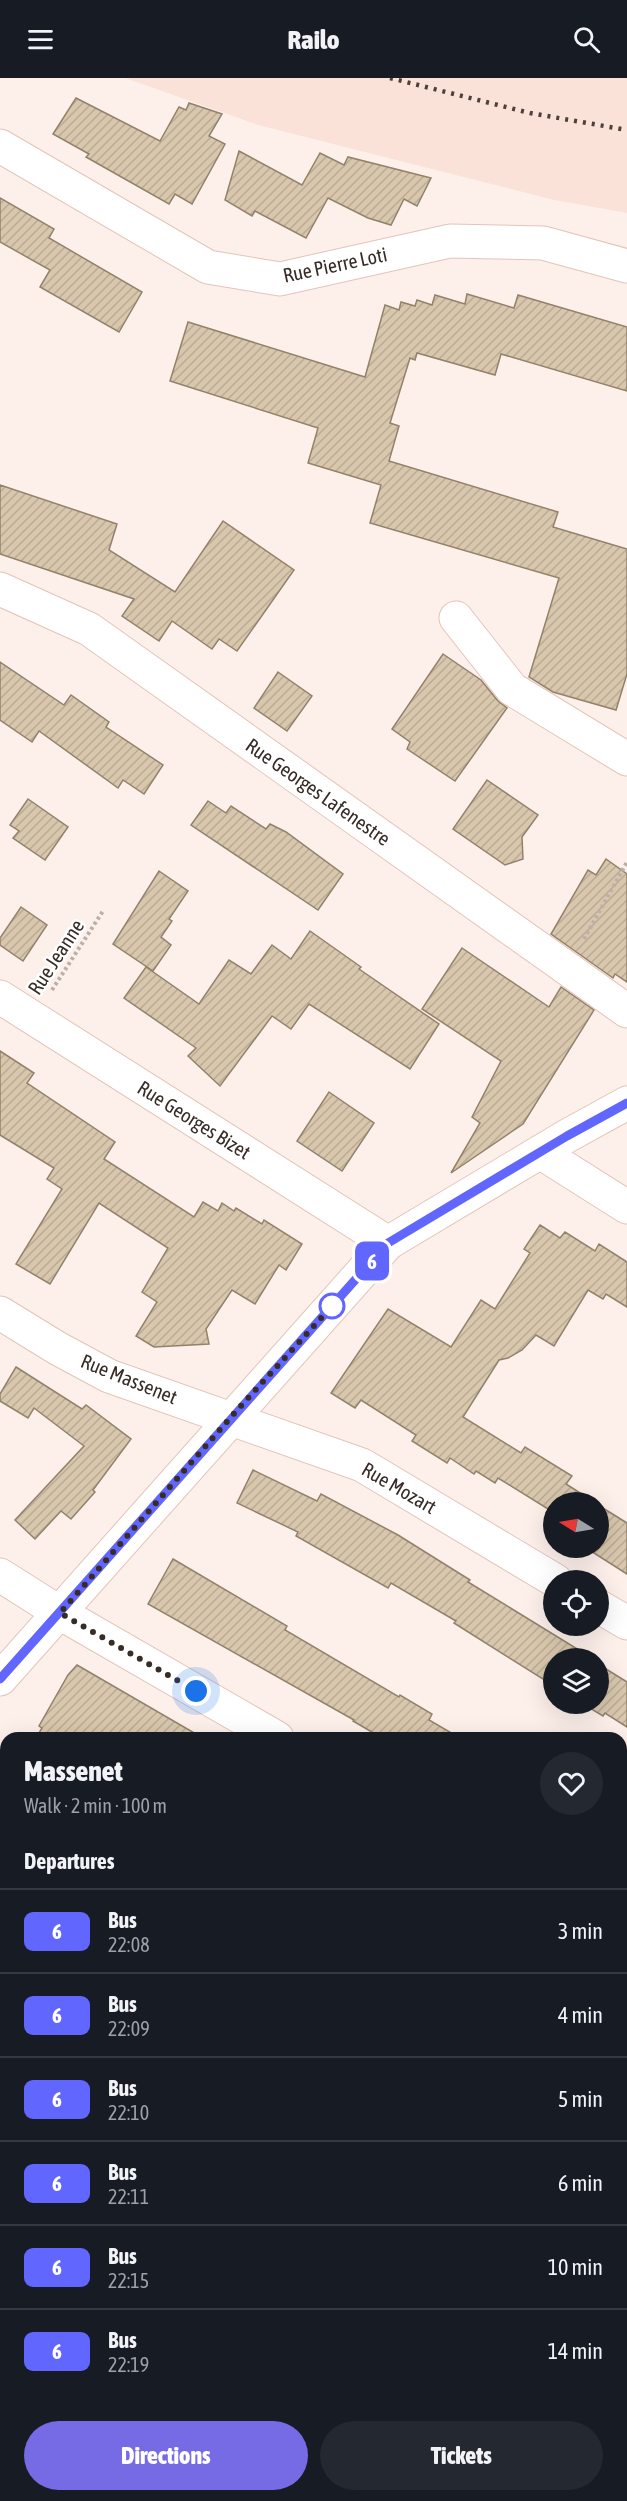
<!DOCTYPE html>
<meta charset="utf-8">
<style>
body{margin:0;font-family:"Asap Condensed",sans-serif;background:#242831;color:#f1f3f6;height:100vh;display:flex;flex-direction:column;font-size:22px;white-space:nowrap}
*{box-sizing:border-box;margin:0}
p{font-size:20px;color:#9ea1a6}
.icon{flex:none;width:33px;height:33px;fill:none;stroke:currentColor;stroke-width:2;stroke-linecap:round;stroke-linejoin:round}
.map{position:relative;flex:1;overflow:hidden}
.drawer{position:absolute;left:0px;top:1654px;width:627px;height:770px;display:flex;flex-direction:column;background:#171b24;border-radius:18px 18px 0 0;box-shadow:0 6px 24px #0002}
.drawer>*{flex:none}
.badge{padding:0 12px;border-radius:9px;font-size:21px;line-height:39px}
.needle{width:39px;rotate:281deg}
.tools{position:absolute;left:543px;top:1414px;display:grid;gap:12px}
.tools a{display:grid;place-items:center;width:66px;height:66px;border-radius:50%;background:#171b24;box-shadow:0 6px 24px #0002;font-size:30px}
.you{position:absolute;width:30px;height:30px;margin:-15px;border:4px solid #fff;border-radius:50%;background:#1a73e8;box-shadow:0 0 0 9px #1a73e833}
.map>.badge{position:absolute;translate:-50% -50%;box-shadow:0 0 0 3px #fff}
h2{padding:0 24px;font-size:22px;line-height:54px}
.round{display:grid;place-items:center;flex:none;width:63px;height:63px;border-radius:32px;background:#242831}
.head{display:flex;align-items:center;justify-content:space-between;height:102px;padding:0 24px}
h1{font-size:28px;font-weight:800;line-height:45px}
.cta{display:flex;gap:12px;margin-top:auto;padding:12px 24px}
.cta a{flex:1;height:69px;border-radius:36px;background:#766ae5;color:#fff;font-size:24px;font-weight:800;line-height:69px;text-align:center}
.cta a+a{background:#242831;color:#f1f3f6}
ul{padding:0;list-style:none}
li{display:flex;align-items:center;gap:18px;height:84px;padding:0 24px;border-top:2px solid #363941}
li div{flex:1}
li b{display:block;font-size:22px}
li em{font-style:normal}
li .badge{min-width:66px;font-weight:700;text-align:center}
header{display:flex;justify-content:space-between;align-items:center;height:78px;padding:0 24px;background:#171b24;font-size:27px;font-weight:800}
.map>svg:first-child{display:block}
.built{fill:#fbe2d9}
.park{fill:#baf6ab}
.building{fill:url(#building-hatch);stroke:#92826a;stroke-width:1.5}
.lines{fill:none;stroke-linecap:round;stroke-linejoin:round}
.lane-casing{stroke:#e4c4b8;stroke-width:19}
.street-casing{stroke:#e4c4b8;stroke-width:35}
.secondary-casing{stroke:#e4c4b8;stroke-width:35}
.path{stroke:#bcafaa;stroke-width:4;stroke-dasharray:3 3;stroke-linecap:butt}
.lane{stroke:#fff;stroke-width:16}
.street{stroke:#fff;stroke-width:33}
.secondary{stroke:#fff;stroke-width:33}
.rail{stroke:#4c403b;stroke-width:4.5;stroke-dasharray:3 6;stroke-linecap:butt}
.line-casing{stroke:#fff;stroke-width:14}
.line{stroke:#6166ff;stroke-width:9}
.walk{stroke:#382c27;stroke-width:6;stroke-dasharray:0 10.8}
.stop-dot{fill:#fff;stroke:#6166ff;stroke-width:3}
.labels{text-anchor:middle;stroke-width:5;stroke-linejoin:round;paint-order:stroke}
.street-label{font-size:20px;fill:#382c27;stroke:#fff}
</style>
<header><svg class="icon" aria-label="menu" viewBox="0 0 24 24"><path d="M4 6h16M4 12h16M4 18h16"/></svg>Railo<svg class="icon" aria-label="search" viewBox="0 0 24 24"><circle cx="10" cy="10" r="6"/><path d="M15 15l6 6"/></svg></header>
<div class="map">
<svg width="627" height="2423" viewBox="0 0 627 2423">
<defs>
<pattern id="building-hatch" width="6" height="6" patternUnits="userSpaceOnUse" patternTransform="scale(1.5)"><rect width="6" height="6" fill="#d8c7ad"/><path d="M-1 1l2-2M0 6l6-6M5 7l2-2" fill="none" stroke="#baab95"/></pattern>
</defs>
<rect width="100%" height="100%" fill="#fdf0eb"/>
<path class="built" d="M 125,0 L 627,0 L 627,135 L 554,122 L 258,47 Z"/>
<g class="park">
<path d="M 0,1690 L 6,1693 L 6,1915 L 0,1912 Z"/>
<path d="M 621,2070 L 627,2073 L 627,2314 L 621,2310 Z"/>
</g>
<g class="building">
<path d="M 76,20 L 160,63 L 179,29 L 186,32 L 189,25 L 222,36 L 209,58 L 225,66 L 192,126 L 175,116 L 169,126 L 86,79 L 89,76 L 53,56 Z"/>
<path d="M 239,73 L 302,107 L 320,75 L 344,87 L 348,79 L 431,100 L 417,128 L 404,121 L 391,147 L 368,140 L 328,120 L 306,160 L 255,133 L 252,138 L 225,122 Z"/>
<path d="M 0,120 L 54,151 L 49,160 L 142,214 L 119,254 L 40,209 L 50,192 L 0,164 Z"/>
<path d="M 467,216 L 514,230 L 518,217 L 627,249 L 627,313 L 501,276 L 495,297 L 417,275 L 415,282 L 410,280 L 390,345 L 399,348 L 389,383 L 558,434 L 553,449 L 627,471 L 627,596 L 616,632 L 553,614 L 529,599 L 559,500 L 370,445 L 381,407 L 308,385 L 318,350 L 170,303 L 188,244 L 365,299 L 385,227 L 399,232 L 401,224 L 415,228 L 417,222 L 432,227 L 435,217 L 465,226 Z"/>
<path d="M 0,407 L 117,446 L 109,472 L 175,514 L 223,443 L 294,492 L 237,573 L 219,561 L 212,571 L 172,543 L 159,563 L 122,538 L 134,521 L 0,476 Z"/>
<path d="M 443,576 L 481,602 L 498,623 L 507,630 L 455,703 L 407,671 L 410,664 L 392,651 Z"/>
<path d="M 0,584 L 64,627 L 71,617 L 109,644 L 106,649 L 163,687 L 144,716 L 123,702 L 118,710 L 39,653 L 32,664 L 0,642 Z"/>
<path d="M 278,594 L 312,618 L 287,653 L 254,630 Z"/>
<path d="M 487,702 L 538,737 L 522,759 L 523,781 L 505,787 L 453,751 Z"/>
<path d="M 28,721 L 68,749 L 45,782 L 13,760 L 19,753 L 10,747 Z"/>
<path d="M 208,723 L 226,735 L 231,728 L 266,751 L 270,746 L 286,754 L 343,796 L 318,832 L 191,747 Z"/>
<path d="M 606,781 L 627,796 L 627,904 L 615,896 L 613,900 L 551,856 L 588,792 L 596,797 Z"/>
<path d="M 159,793 L 188,813 L 169,841 L 172,843 L 161,859 L 171,867 L 153,893 L 113,866 Z"/>
<path d="M 21,829 L 47,847 L 23,883 L 0,867 L 0,860 Z"/>
<path d="M 310,853 L 361,889 L 359,891 L 439,946 L 410,991 L 309,926 L 291,951 L 272,938 L 220,1008 L 188,978 L 196,970 L 124,920 L 146,889 L 199,926 L 229,882 L 251,896 L 272,867 L 291,881 Z"/>
<path d="M 462,870 L 549,929 L 561,909 L 594,932 L 523,1046 L 451,1095 L 480,1045 L 472,1039 L 501,983 L 422,931 Z"/>
<path d="M 0,973 L 34,995 L 27,1005 L 115,1064 L 104,1081 L 194,1139 L 203,1124 L 218,1133 L 222,1125 L 234,1133 L 236,1130 L 262,1146 L 264,1142 L 302,1166 L 286,1192 L 279,1187 L 255,1226 L 232,1212 L 206,1251 L 209,1266 L 154,1269 L 136,1258 L 157,1224 L 142,1214 L 168,1170 L 99,1125 L 50,1206 L 16,1186 L 62,1111 L 47,1101 L 54,1090 L 0,1057 Z"/>
<path d="M 329,1014 L 374,1045 L 342,1093 L 297,1063 Z"/>
<path d="M 540,1147 L 560,1160 L 565,1154 L 595,1173 L 599,1166 L 627,1184 L 627,1229 L 606,1216 L 603,1221 L 588,1212 L 554,1268 L 536,1257 L 522,1272 L 508,1280 L 499,1282 L 463,1339 L 521,1375 L 525,1369 L 572,1398 L 566,1406 L 596,1425 L 554,1425 L 554,1450 L 546,1446 L 553,1434 L 498,1400 L 495,1405 L 476,1393 L 474,1396 L 450,1380 L 447,1385 L 412,1363 L 416,1357 L 361,1322 L 355,1330 L 331,1315 L 388,1231 L 451,1269 L 481,1222 L 495,1231 L 530,1175 L 524,1171 Z"/>
<path d="M 16,1289 L 82,1331 L 86,1327 L 131,1361 L 93,1412 L 95,1414 L 71,1441 L 61,1433 L 35,1461 L 15,1442 L 84,1368 L 34,1330 L 28,1340 L 0,1323 L 0,1316 Z"/>
<path d="M 253,1392 L 317,1423 L 321,1416 L 398,1457 L 470,1502 L 468,1504 L 579,1572 L 578,1574 L 590,1581 L 554,1581 L 554,1608 L 454,1545 L 456,1543 L 391,1505 L 388,1510 L 296,1458 L 298,1454 L 237,1425 Z"/>
<path d="M 598,1427 L 627,1445 L 627,1496 L 586,1470 L 598,1470 Z"/>
<path d="M 173,1481 L 287,1548 L 285,1552 L 399,1619 L 400,1617 L 432,1636 L 429,1642 L 460,1660 L 382,1660 L 353,1643 L 354,1642 L 148,1526 Z"/>
<path d="M 598,1586 L 627,1604 L 627,1649 L 605,1635 L 603,1638 L 583,1626 L 598,1626 Z"/>
<path d="M 77,1587 L 203,1660 L 36,1660 L 42,1650 L 39,1648 L 68,1597 Z"/>
</g>
<g class="lines">
<g class="lane-casing">
<g id="lane">
<path d="M 259,2418 L 266,2423"/>
<path d="M 355,2423 L 358,2418"/>
</g>
</g>
<g class="street-casing">
<g id="street">
<path d="M 0,68 L 208,189 L 280,201 L 450,163 L 543,165 L 627,188"/>
<path d="M 0,511 L 89,551 L 627,933"/>
<path d="M 456,540 L 512,611 L 627,681"/>
<path d="M 0,919 L 388,1165 L 567,1058 L 627,1025"/>
<path d="M 540,1074 L 627,1129"/>
<path d="M 0,1235 L 57,1270 L 109,1298 L 362,1387 L 556,1503"/>
<path d="M 0,1497 L 60,1535 L 277,1660"/>
<path d="M 598,1528 L 627,1545"/>
<path d="M 621,1859 L 627,1863"/>
<path d="M 0,2058 L 6,2062"/>
<path d="M 565,2418 L 573,2423"/>
</g>
</g>
<g class="secondary-casing">
<path id="secondary" d="M 0,1601 L 388,1165"/>
</g>
<g class="path">
<path d="M 584,861 L 627,784"/>
<path d="M 52,912 L 103,833"/>
<path d="M 0,1900 L 6,1904"/>
<path d="M 621,2297 L 627,2301"/>
</g>
<use href="#lane" class="lane"/>
<use href="#street" class="street"/>
<use href="#secondary" class="secondary"/>
<path class="rail" d="M 390,0 L 530,35 L 627,52"/>
</g>
<g class="lines">
<g class="line-casing">
<path id="line" d="M 0,1601 L 388,1165 L 567,1058 L 627,1025"/>
</g>
<use href="#line" class="line"/>
<path class="walk" d="M 196,1613 L 60,1535 L 231,1339 L 332,1228"/>
</g>
<circle class="stop-dot" cx="332" cy="1228" r="12"/>
<g class="labels">
<g class="street-label">
<text transform="translate(335 187) rotate(-12)" y="7">Rue Pierre Loti</text>
<text transform="translate(318 714) rotate(35)" y="7">Rue Georges Lafenestre</text>
<text transform="translate(56 879) rotate(-57)" y="7">Rue Jeanne</text>
<text transform="translate(194 1042) rotate(32)" y="7">Rue Georges Bizet</text>
<text transform="translate(129 1301) rotate(22)" y="7">Rue Massenet</text>
<text transform="translate(399 1410) rotate(30)" y="7">Rue Mozart</text>
</g>
</g>
</svg>
<div class="tools">
<a><svg class="needle" viewBox="-14 -14 28 28"><path d="M0-13l5 13h-10z" fill="#e53935"/><path d="M0 13l5-13h-10z" fill="#9ea1a6"/></svg></a>
<a><svg class="icon" aria-label="locate" viewBox="0 0 24 24"><circle cx="12" cy="12" r="6"/><path d="M12 2v4M12 18v4M2 12h4M18 12h4"/></svg></a>
<a><svg class="icon" aria-label="layers" viewBox="0 0 24 24"><path d="M12 4l9 5-9 5-9-5zM3 14l9 5 9-5"/></svg></a>
</div>
<div class="you" style="left:196px;top:1613px"></div>
<b class="badge" style="left:372px;top:1183px;background:#6166ff;color:#fff">6</b>
<section class="drawer">
<div class="head"><div><h1>Massenet</h1><p>Walk · 2 min · 100 m</p></div><a class="round"><svg class="icon" aria-label="heart" viewBox="0 0 24 24"><path d="M12 20l-8-8c-3-5 5-10 8-4 3-6 11-1 8 4z"/></svg></a></div>
<h2>Departures</h2>
<ul>
<li><span class="badge" style="background:#6166ff;color:#fff">6</span><div><b>Bus</b><p>22:08</p></div><em>3 min</em></li>
<li><span class="badge" style="background:#6166ff;color:#fff">6</span><div><b>Bus</b><p>22:09</p></div><em>4 min</em></li>
<li><span class="badge" style="background:#6166ff;color:#fff">6</span><div><b>Bus</b><p>22:10</p></div><em>5 min</em></li>
<li><span class="badge" style="background:#6166ff;color:#fff">6</span><div><b>Bus</b><p>22:11</p></div><em>6 min</em></li>
<li><span class="badge" style="background:#6166ff;color:#fff">6</span><div><b>Bus</b><p>22:15</p></div><em>10 min</em></li>
<li><span class="badge" style="background:#6166ff;color:#fff">6</span><div><b>Bus</b><p>22:19</p></div><em>14 min</em></li>
</ul>
<div class="cta"><a>Directions</a><a>Tickets</a></div>
</section>
</div>
